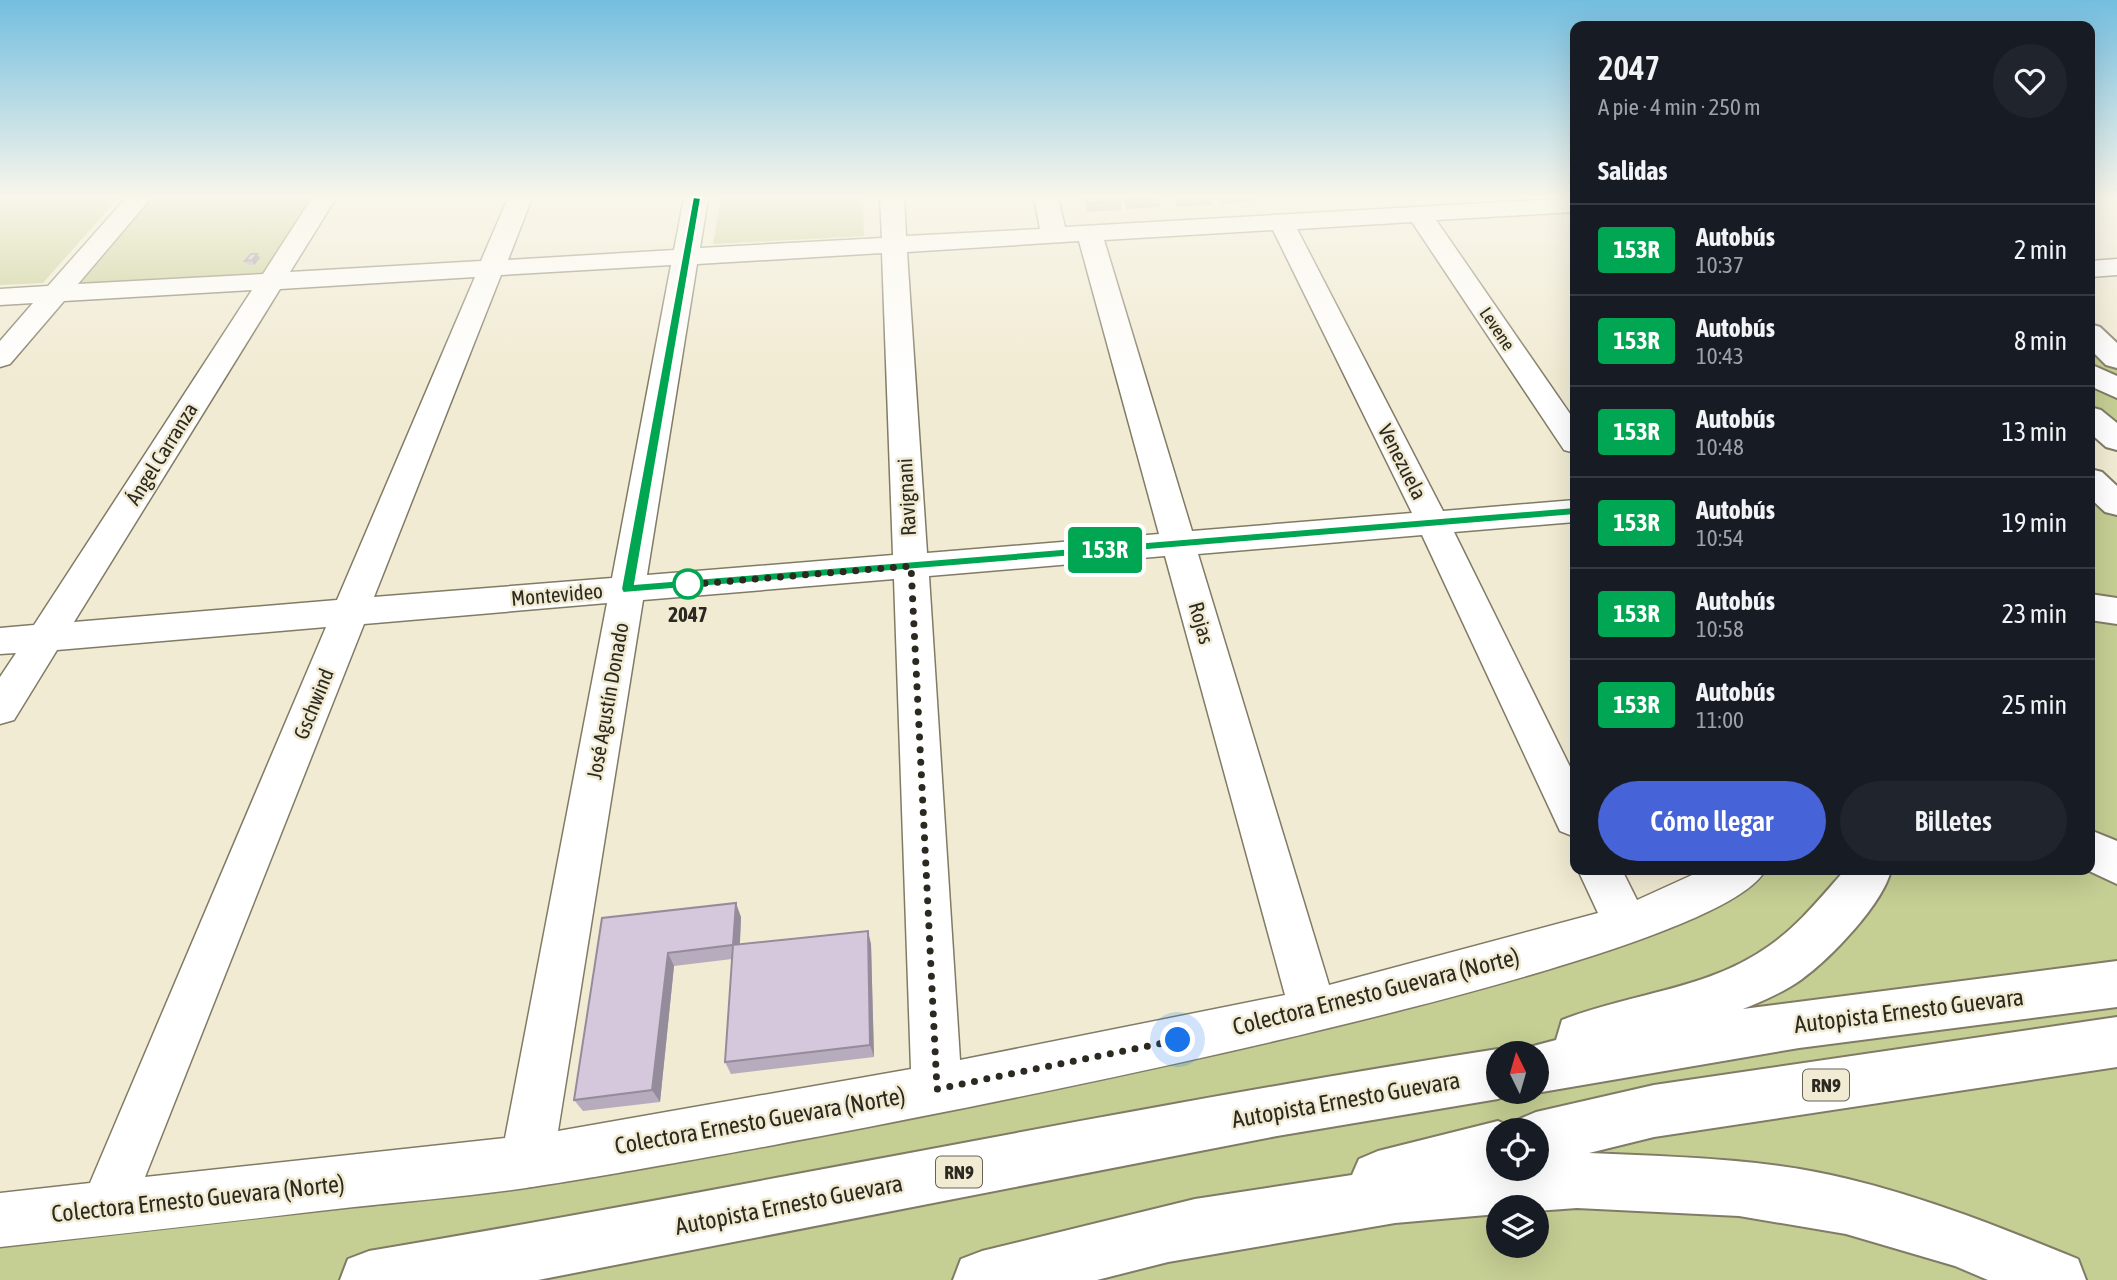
<!DOCTYPE html>
<html lang="es">
<meta charset="utf-8">
<style>
body{margin:0;font-family:"Asap Condensed",sans-serif;background:#20242c;color:#f1f3f6;height:100vh;display:flex;flex-direction:column;font-size:26px;white-space:nowrap}
*{box-sizing:border-box;margin:0}
p{font-size:23px;color:#9ea1a6}
.icon{flex:none;width:38px;height:38px;fill:none;stroke:currentColor;stroke-width:2;stroke-linecap:round;stroke-linejoin:round}
.map{position:relative;flex:1;overflow:hidden}
.drawer{position:absolute;left:1570px;top:21px;width:525px;height:854px;display:flex;flex-direction:column;background:#171b24;border-radius:14px;box-shadow:0 7px 28px #0002}
.drawer>*{flex:none}
.badge{padding:0 14px;border-radius:5px;font-size:24px;line-height:46px}
.needle{width:46px;rotate:355deg}
.tools{position:absolute;left:1486px;top:1041px;display:grid;gap:14px}
.tools a{display:grid;place-items:center;width:63px;height:63px;border-radius:50%;background:#171b24;box-shadow:0 7px 28px #0002;font-size:35px}
.you{position:absolute;width:35px;height:35px;margin:-18px;border:5px solid #fff;border-radius:50%;background:#1a73e8;box-shadow:0 0 0 10px #1a73e833}
.map>.badge{position:absolute;translate:-50% -50%;box-shadow:0 0 0 4px #fff}
h2{padding:0 28px;font-size:26px;line-height:63px}
.round{display:grid;place-items:center;flex:none;width:74px;height:74px;border-radius:37px;background:#20242c}
.summary{display:flex;align-items:center;justify-content:space-between;height:119px;padding:0 28px}
h1{font-size:33px;font-weight:600;line-height:52px}
.primary-button{display:flex;gap:14px;margin-top:auto;padding:14px 28px}
.primary-button a{flex:1;height:80px;border-radius:42px;background:#4664d7;color:#fff;font-size:28px;font-weight:600;line-height:80px;text-align:center}
.primary-button a+a{background:#20242c;color:#f1f3f6}
ul{padding:0;list-style:none}
li{display:flex;align-items:center;gap:21px;height:91px;padding:0 28px;border-top:2px solid #363941}
li div{flex:1}
li b{display:block;font-size:26px}
li em{font-style:normal}
li .badge{min-width:77px;font-weight:700;text-align:center}
.map>svg:first-child{display:block}
.green{fill:#c5ce93;fill-rule:evenodd}
.lines{fill:none;stroke-linecap:round;stroke-linejoin:round}
.minor-casing{stroke:#817b66;stroke-width:3}
.major-casing{stroke:#817b66;stroke-width:4}
.highway-casing{stroke:#817b66;stroke-width:4}
.minor{fill:#fff;fill-rule:evenodd}
.major{fill:#fff;fill-rule:evenodd}
.highway{fill:#fff;fill-rule:evenodd}
.wall{fill:#b7acbe}
.shaded-wall{fill:#958c9b}
.building{fill:#d5c8dd;stroke:#958c9b;stroke-width:2}
.line{fill:#00a651;stroke:#fff;stroke-width:2}
.walk{stroke:#2b2920;stroke-width:7;stroke-dasharray:0 12.6}
.stop-dot{fill:#fff;stroke:#00a651;stroke-width:3.5}
.labels{text-anchor:middle;stroke-width:5;stroke-linejoin:round;paint-order:stroke}
.far-street-label{font-size:18px;fill:#2b2920;stroke:#f1ebd3}
.shield{fill:#f1ebd3;stroke:#666356;stroke-width:2}
.shield-label{font-size:19px;font-weight:bold;fill:#2b2920}
.street-label{font-size:21px;fill:#2b2920;stroke:#f1ebd3}
.stop-label{font-size:21px;font-weight:bold;fill:#2b2920;stroke:#f1ebd3}
.near-street-label{font-size:24px;fill:#2b2920;stroke:#f1ebd3}
</style>
<div class="map">
<svg width="2117" height="1280" viewBox="0 0 2117 1280">
<rect width="100%" height="100%" fill="#f1ebd3"/>
<g class="green">
<path d="M 0,198 L 118,198 L 43,283 L 0,285 Z"/>
<path d="M 147,198 L 318,198 L 269,272 L 256,278 L 73,285 Z"/>
<path d="M 721,198 L 863,198 L 864,236 L 713,244 Z"/>
<path d="M 2090,321 L 2117,342 L 2117,440 L 2090,417 Z"/>
<path d="M 2090,480 L 2117,504 L 2117,1280 L 0,1280 L 0,1220 L 937,1089 L 1699,894 L 1743,870 L 2090,870 ZM 1498,1054 L 1536,1054 L 1536,1092 L 1498,1092 ZM 1498,1130 L 1536,1130 L 1536,1169 L 1498,1169 ZM 1498,1208 L 1536,1208 L 1536,1246 L 1498,1246 Z"/>
</g>
<g class="lines">
<g class="minor-casing">
<g id="minor">
<path d="M 126,198 L 151,198 L 78,284 L 263,274 L 312,198 L 336,198 L 290,272 L 481,261 L 508,198 L 532,198 L 508,260 L 674,250 L 684,198 L 708,198 L 700,248 L 882,238 L 880,198 L 904,198 L 906,236 L 1040,229 L 1034,198 L 1058,198 L 1065,227 L 1575,198 L 1575,212 L 1436,220 L 1575,421 L 1575,453 L 1564,450 L 1412,222 L 1297,229 L 1443,511 L 1575,500 L 1575,522 L 1454,532 L 1575,777 L 1575,837 L 1560,831 L 1422,535 L 1198,554 L 1329,985 L 1598,913 L 1578,870 L 1622,870 L 1637,900 L 1703,870 L 1765,870 C 1712,979 691,1164 526,1188 C 469,1196 411,1201 354,1207 C 236,1221 118,1234 0,1247 L 0,1193 L 90,1183 L 326,627 L 57,650 L 14,720 L 0,724 L 0,677 L 16,653 L 0,654 L 0,628 L 34,625 L 252,290 L 64,301 L 10,364 L 0,367 L 0,341 L 33,303 L 0,305 L 0,289 L 48,286 ZM 1273,230 L 1412,513 L 1192,531 L 1104,240 ZM 1079,241 L 1159,534 L 927,553 L 907,252 ZM 882,253 L 893,555 L 647,575 L 697,264 ZM 671,265 L 612,578 L 374,597 L 501,275 ZM 475,277 L 337,600 L 74,622 L 280,289 ZM 1165,556 L 1285,995 L 960,1060 L 929,576 ZM 894,579 L 911,1069 L 558,1131 L 643,600 ZM 607,603 L 505,1138 L 145,1177 L 364,624 Z"/>
<path d="M 2117,259 L 2117,275 L 2090,277 L 2090,261 Z"/>
</g>
</g>
<g class="major-casing">
<path id="major" d="M 2090,324 L 2100,327 L 2117,343 L 2117,368 L 2106,365 L 2090,349 Z"/>
</g>
<g class="highway-casing">
<g id="highway">
<path d="M 2090,364 L 2117,376 L 2117,398 L 2090,386 Z"/>
<path d="M 2090,407 L 2101,410 L 2117,423 L 2117,450 L 2106,447 L 2090,433 Z"/>
<path d="M 2090,469 L 2102,472 L 2117,486 L 2117,515 L 2105,512 L 2090,498 Z"/>
<path d="M 2090,594 L 2117,598 L 2117,624 L 2090,620 Z"/>
<path d="M 2090,830 L 2117,841 L 2117,884 L 2087,870 L 2090,870 Z"/>
<path d="M 1845,870 L 1891,870 C 1883,904 1830,959 1802,979 C 1784,992 1763,1001 1743,1009 L 2117,961 L 2117,1007 L 1799,1048 L 1536,1093 L 1533,1092 L 1536,1092 L 1536,1054 L 1516,1054 L 1518,1050 L 1556,1040 L 1562,1020 C 1630,993 1708,990 1769,946 C 1798,926 1822,896 1845,870 Z"/>
<path d="M 2117,1017 L 2117,1067 L 1654,1137 L 1589,1153 C 1675,1157 1763,1158 1848,1179 C 1927,1198 2002,1228 2078,1259 L 2086,1280 L 1988,1280 L 1955,1266 L 1846,1234 L 1739,1216 L 1577,1208 L 1536,1211 L 1536,1208 L 1498,1208 L 1498,1214 L 1395,1223 L 1168,1262 L 1097,1280 L 953,1280 L 961,1259 L 982,1251 L 1195,1199 L 1352,1175 L 1359,1159 L 1378,1151 L 1498,1121 L 1514,1128 L 1517,1120 L 1536,1112 L 1654,1085 ZM 1498,1130 L 1536,1130 L 1536,1169 L 1498,1169 Z"/>
<path d="M 1498,1049 L 1510,1054 L 1498,1054 L 1498,1092 L 1516,1092 L 1498,1099 L 1277,1136 L 538,1280 L 340,1280 L 348,1259 L 369,1251 C 746,1188 1120,1108 1498,1049 Z"/>
</g>
</g>
<use href="#minor" class="minor"/>
<use href="#major" class="major"/>
<use href="#highway" class="highway"/>
</g>
<g class="wall">
<path d="M 1084,198 L 1121,198 L 1121,210 L 1087,212 Z"/>
<path d="M 1123,198 L 1161,198 L 1160,207 L 1126,209 Z"/>
<path d="M 1174,198 L 1213,198 L 1212,205 L 1177,207 Z"/>
<path d="M 1218,198 L 1255,198 L 1255,201 L 1221,204 Z"/>
<path d="M 257,254 L 260,258 L 254,265 L 248,265 L 245,261 Z"/>
<path d="M 741,917 L 740,945 L 871,944 L 874,1057 L 731,1074 L 725,1062 L 732,959 L 674,966 L 660,1102 L 583,1111 L 574,1100 L 602,918 Z"/>
</g>
<g class="shaded-wall">
<path d="M 257,254 L 260,258 L 254,265 L 252,260 Z"/>
<path d="M 736,903 L 741,917 L 739,959 L 733,945 Z"/>
<path d="M 868,931 L 871,944 L 874,1057 L 870,1045 Z"/>
<path d="M 668,953 L 674,966 L 660,1102 L 652,1090 Z"/>
</g>
<g class="building">
<path d="M 1086,198 L 1121,198 L 1122,200 L 1087,203 Z"/>
<path d="M 1126,198 L 1161,198 L 1126,200 Z"/>
<path d="M 251,254 L 257,254 L 252,260 L 245,261 Z"/>
<path d="M 736,903 L 733,945 L 868,931 L 870,1045 L 725,1062 L 733,945 L 668,953 L 652,1090 L 574,1100 L 602,918 Z"/>
</g>
<linearGradient id="sky" x2="0" y2="1"><stop stop-color="#73bedf"/><stop offset="0.52" stop-color="#f9f6eb"/><stop offset="1" stop-color="#f9f6eb" stop-opacity="0"/></linearGradient>
<rect width="2117" height="378" fill="url(#sky)"/>
<path class="line" d="M 693,197 L 701,198 L 635,584 L 1575,507 L 1581,511 L 1575,515 L 623,593 L 621,589 Z"/>
<g class="lines">
<path class="walk" d="M 688,584 L 684,585 L 911,566 L 937,1089 L 1178,1040"/>
</g>
<circle class="stop-dot" cx="688" cy="584" r="14"/>
<g class="labels">
<g class="far-street-label">
<text transform="translate(1497 329) rotate(56)" y="6">Levene</text>
</g>
<g class="shield">
<rect x="1803" y="1069.5" width="46" height="31" rx="5"/>
<rect x="936" y="1156.5" width="46" height="31" rx="5"/>
</g>
<g class="shield-label">
<text x="1826" y="1092">RN9</text>
<text x="959" y="1179">RN9</text>
</g>
<g class="street-label">
<text transform="translate(162 454) rotate(-58)" y="7">Ángel Carranza</text>
<text transform="translate(1402 462) rotate(63)" y="7">Venezuela</text>
<text transform="translate(907 497) rotate(-93)" y="7">Ravignani</text>
<text transform="translate(557 595) rotate(-5)" y="7">Montevideo</text>
<text transform="translate(1201 623) rotate(74)" y="7">Rojas</text>
<text transform="translate(608 701) rotate(-80)" y="7">José Agustín Donado</text>
<text transform="translate(314 704) rotate(-68)" y="7">Gschwind</text>
</g>
<g class="stop-label">
<text x="688" y="622">2047</text>
</g>
<g class="near-street-label">
<text transform="translate(1376 992) rotate(-14)" y="8">Colectora Ernesto Guevara (Norte)</text>
<text transform="translate(1909 1011) rotate(-7)" y="8">Autopista Ernesto Guevara</text>
<text transform="translate(1346 1100) rotate(-10)" y="8">Autopista Ernesto Guevara</text>
<text transform="translate(760 1121) rotate(-10)" y="8">Colectora Ernesto Guevara (Norte)</text>
<text transform="translate(198 1199) rotate(-6)" y="8">Colectora Ernesto Guevara (Norte)</text>
<text transform="translate(789 1205) rotate(-11)" y="8">Autopista Ernesto Guevara</text>
</g>
</g>
</svg>
<div class="tools">
<a><svg class="needle" viewBox="-14 -14 28 28"><path d="M0-13l5 13h-10z" fill="#e53935"/><path d="M0 13l5-13h-10z" fill="#9ea1a6"/></svg></a>
<a><svg class="icon" aria-label="locate" viewBox="0 0 24 24"><circle cx="12" cy="12" r="6"/><path d="M12 2v4M12 18v4M2 12h4M18 12h4"/></svg></a>
<a><svg class="icon" aria-label="layers" viewBox="0 0 24 24"><path d="M12 4l9 5-9 5-9-5zM3 14l9 5 9-5"/></svg></a>
</div>
<div class="you" style="left:1178px;top:1040px"></div>
<b class="badge" style="left:1105px;top:550px;background:#00a651;color:#fff">153R</b>
<section class="drawer">
<div class="summary"><div><h1>2047</h1><p>A pie · 4 min · 250 m</p></div><a class="round"><svg class="icon" aria-label="heart" viewBox="0 0 24 24"><path d="M12 20l-8-8c-3-5 5-10 8-4 3-6 11-1 8 4z"/></svg></a></div>
<h2>Salidas</h2>
<ul>
<li><span class="badge" style="background:#00a651;color:#fff">153R</span><div><b>Autobús</b><p>10:37</p></div><em>2 min</em></li>
<li><span class="badge" style="background:#00a651;color:#fff">153R</span><div><b>Autobús</b><p>10:43</p></div><em>8 min</em></li>
<li><span class="badge" style="background:#00a651;color:#fff">153R</span><div><b>Autobús</b><p>10:48</p></div><em>13 min</em></li>
<li><span class="badge" style="background:#00a651;color:#fff">153R</span><div><b>Autobús</b><p>10:54</p></div><em>19 min</em></li>
<li><span class="badge" style="background:#00a651;color:#fff">153R</span><div><b>Autobús</b><p>10:58</p></div><em>23 min</em></li>
<li><span class="badge" style="background:#00a651;color:#fff">153R</span><div><b>Autobús</b><p>11:00</p></div><em>25 min</em></li>
</ul>
<div class="primary-button"><a>Cómo llegar</a><a>Billetes</a></div>
</section>
</div>
